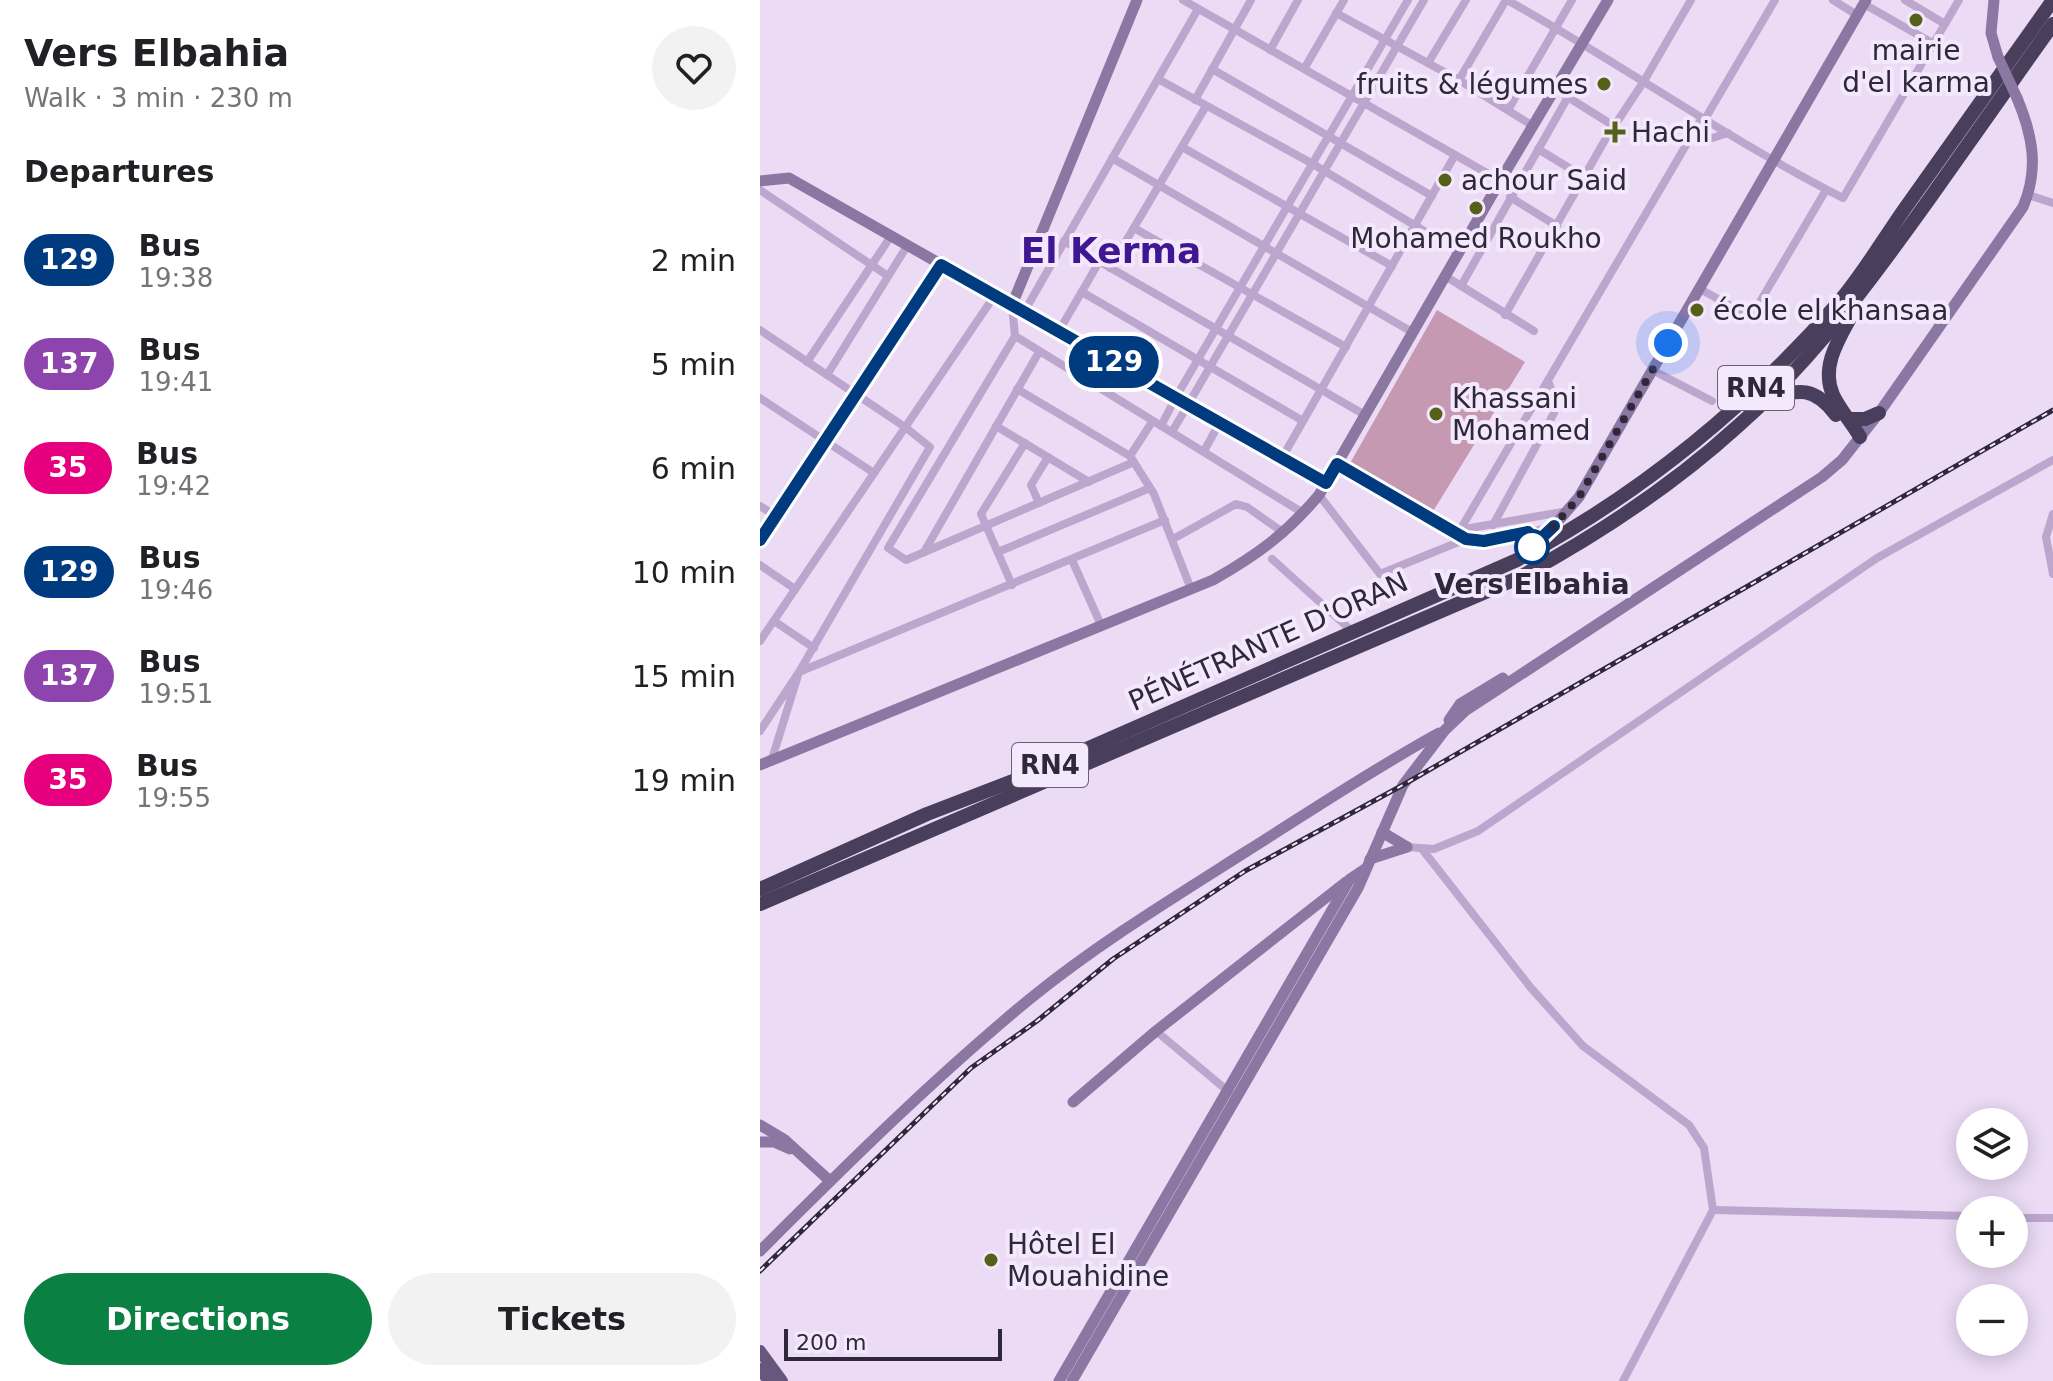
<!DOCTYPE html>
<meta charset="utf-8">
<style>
body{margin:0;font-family:"DejaVu Sans",sans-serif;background:#f2f2f2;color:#202124;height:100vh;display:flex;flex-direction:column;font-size:30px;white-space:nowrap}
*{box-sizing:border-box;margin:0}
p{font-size:26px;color:#757577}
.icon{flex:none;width:44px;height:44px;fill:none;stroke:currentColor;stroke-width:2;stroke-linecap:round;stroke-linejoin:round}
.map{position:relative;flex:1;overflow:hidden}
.drawer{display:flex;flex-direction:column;background:#fff;width:760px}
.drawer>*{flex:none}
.badge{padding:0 16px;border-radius:26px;font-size:28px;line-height:52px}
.controls{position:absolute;left:1196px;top:1108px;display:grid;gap:16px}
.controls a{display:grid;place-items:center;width:72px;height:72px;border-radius:50%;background:#fff;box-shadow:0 4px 20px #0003;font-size:40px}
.scale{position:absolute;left:24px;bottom:20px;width:218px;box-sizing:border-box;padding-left:8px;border:4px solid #2f273a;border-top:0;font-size:22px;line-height:28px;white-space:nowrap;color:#2f273a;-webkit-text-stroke:6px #f4e8fc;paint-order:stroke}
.you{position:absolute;width:40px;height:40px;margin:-20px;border:6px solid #fff;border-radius:50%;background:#1a73e8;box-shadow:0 0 0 12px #1a73e833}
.map>.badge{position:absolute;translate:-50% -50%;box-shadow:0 0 0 4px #fff}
h2{padding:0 24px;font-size:30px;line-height:72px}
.round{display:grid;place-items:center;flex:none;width:84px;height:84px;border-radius:42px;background:#f2f2f2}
.summary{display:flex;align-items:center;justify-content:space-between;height:136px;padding:0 24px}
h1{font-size:38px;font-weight:700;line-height:60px}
.primary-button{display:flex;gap:16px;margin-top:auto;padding:16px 24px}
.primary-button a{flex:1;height:92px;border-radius:48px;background:#0b8043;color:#fff;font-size:32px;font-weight:700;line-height:92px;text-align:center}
.primary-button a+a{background:#f2f2f2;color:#202124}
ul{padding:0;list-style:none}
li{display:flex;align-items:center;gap:24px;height:104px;padding:0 24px}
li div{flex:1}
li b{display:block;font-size:30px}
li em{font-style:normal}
li .badge{min-width:88px;font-weight:700;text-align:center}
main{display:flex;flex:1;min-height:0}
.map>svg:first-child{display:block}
.green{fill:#c699b3}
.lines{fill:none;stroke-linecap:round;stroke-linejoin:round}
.street{stroke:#bca6ce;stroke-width:8}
.secondary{stroke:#8a77a2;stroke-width:11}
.primary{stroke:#67577d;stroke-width:12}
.highway{stroke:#493e5c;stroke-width:14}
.rail-casing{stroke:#2f273a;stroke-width:5}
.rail{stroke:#f4e8fc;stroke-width:2;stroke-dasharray:6;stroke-linecap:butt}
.secondary-bridge{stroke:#8a77a2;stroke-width:11}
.line-casing{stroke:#fff;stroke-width:18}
.line{stroke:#003b80;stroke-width:12}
.walk{stroke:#2f273a;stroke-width:8;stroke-dasharray:0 14.4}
.poi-dot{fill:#556018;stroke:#f4e8fc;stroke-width:3}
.stop-dot{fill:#fff;stroke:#003b80;stroke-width:4}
.labels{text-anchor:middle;stroke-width:8;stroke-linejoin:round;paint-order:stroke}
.shield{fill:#f4e8fc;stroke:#6a6174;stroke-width:2}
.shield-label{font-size:26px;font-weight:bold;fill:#2f273a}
.poi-label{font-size:28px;fill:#2f273a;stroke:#f4e8fc;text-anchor:start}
.stop-label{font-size:28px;font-weight:bold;fill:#2f273a;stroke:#f4e8fc}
.street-label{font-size:28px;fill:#2f273a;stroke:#f4e8fc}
.district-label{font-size:36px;font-weight:bold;fill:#3f1792;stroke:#f4e8fc}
</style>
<main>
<section class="drawer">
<div class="summary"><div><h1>Vers Elbahia</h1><p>Walk · 3 min · 230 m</p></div><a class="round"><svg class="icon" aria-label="heart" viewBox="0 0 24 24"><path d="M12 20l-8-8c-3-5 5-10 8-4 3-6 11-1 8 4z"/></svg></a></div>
<h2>Departures</h2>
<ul>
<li><span class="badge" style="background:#003b80;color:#fff">129</span><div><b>Bus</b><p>19:38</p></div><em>2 min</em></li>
<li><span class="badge" style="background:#8e44ad;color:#fff">137</span><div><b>Bus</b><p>19:41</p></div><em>5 min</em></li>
<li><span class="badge" style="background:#e6007e;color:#fff">35</span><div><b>Bus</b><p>19:42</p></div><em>6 min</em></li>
<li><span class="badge" style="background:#003b80;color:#fff">129</span><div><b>Bus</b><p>19:46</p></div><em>10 min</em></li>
<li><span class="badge" style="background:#8e44ad;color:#fff">137</span><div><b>Bus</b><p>19:51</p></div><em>15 min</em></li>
<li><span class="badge" style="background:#e6007e;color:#fff">35</span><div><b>Bus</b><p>19:55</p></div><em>19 min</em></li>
</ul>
<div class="primary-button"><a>Directions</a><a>Tickets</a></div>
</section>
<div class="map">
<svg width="1293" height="1381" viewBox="0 0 1293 1381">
<rect width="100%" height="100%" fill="#ebdbf5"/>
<path class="green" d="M 677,310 L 765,362 L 672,513 L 589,465 Z"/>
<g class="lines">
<g class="street">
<path d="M 423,0 L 755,189"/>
<path d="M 747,0 C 860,63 967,139 1083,198 L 1199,0"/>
<path d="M 1073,0 L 1097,15"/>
<path d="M 1145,0 L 1185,24"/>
<path d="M 1104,4 L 1174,44"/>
<path d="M 576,13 L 699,80 L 773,126"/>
<path d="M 510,50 L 538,0"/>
<path d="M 668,63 L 706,0"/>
<path d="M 452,69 L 672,196"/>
<path d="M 544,69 L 584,0"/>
<path d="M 398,79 L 553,164 L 699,252"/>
<path d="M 699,80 L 746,0"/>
<path d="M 795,89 L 854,126"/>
<path d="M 435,100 L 491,0"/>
<path d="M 748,110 L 812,0"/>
<path d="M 945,119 L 1015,0"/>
<path d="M 935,130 L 949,139 L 968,133"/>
<path d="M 422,147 L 632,266"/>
<path d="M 778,149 L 824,177"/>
<path d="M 352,158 L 652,332"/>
<path d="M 0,190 L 128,276"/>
<path d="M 1268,195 L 1293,203"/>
<path d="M 750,197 L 797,226"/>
<path d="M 374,228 L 586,347"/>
<path d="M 304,241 L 605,415"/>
<path d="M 350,268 L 446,106"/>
<path d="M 685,276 L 774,331"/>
<path d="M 701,286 L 808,97"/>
<path d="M 940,289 L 991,317 L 1066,190"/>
<path d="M 322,292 L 543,421"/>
<path d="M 252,305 L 255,336 L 128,548 L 146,560 L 374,462"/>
<path d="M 264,312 L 438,9"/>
<path d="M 745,315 L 845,140 L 884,81 L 931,0"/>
<path d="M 0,330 L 145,427 L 170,447 L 39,672 L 405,520"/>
<path d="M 299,331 L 339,262"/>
<path d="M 255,336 L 543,513"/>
<path d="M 47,362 L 131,236"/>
<path d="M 892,370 L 952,401"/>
<path d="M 67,375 L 147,246"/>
<path d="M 257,389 L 370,456"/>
<path d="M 0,398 L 114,473"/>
<path d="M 392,422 L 370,456 L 394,494 L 431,589"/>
<path d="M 236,426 L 329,482"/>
<path d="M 401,426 L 416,397 L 648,0"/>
<path d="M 412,432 L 664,0"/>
<path d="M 444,451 L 460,422"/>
<path d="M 522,458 L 695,155"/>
<path d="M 577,464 L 706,539 L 724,541 L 794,527"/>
<path d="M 559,495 L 620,574 L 706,539"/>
<path d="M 279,503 L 271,485 L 288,457"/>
<path d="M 0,506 L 16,516"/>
<path d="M 1293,514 L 1286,537 L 1293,574"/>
<path d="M 733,525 L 794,413 L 794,397 L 788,381"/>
<path d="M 699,530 L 808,511"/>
<path d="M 700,530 L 942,118"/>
<path d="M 413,539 L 476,504 L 487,507 L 524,533"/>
<path d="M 0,540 L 181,265"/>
<path d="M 164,552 L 279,352"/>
<path d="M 238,552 L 390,488"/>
<path d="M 512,559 L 593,632"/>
<path d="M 312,560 L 341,625"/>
<path d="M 0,565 L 35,589"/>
<path d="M 252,585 L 221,514 L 265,443"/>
<path d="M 14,621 L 54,648"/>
<path d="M 0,641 L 235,295"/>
<path d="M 0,731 L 39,672 L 12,759"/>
<path d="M 647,847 L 674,849 L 718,831 L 1117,558 L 1293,460"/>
<path d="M 662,849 L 771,988 L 823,1046 L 929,1125 L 944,1148 L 953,1210 L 863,1381"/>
<path d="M 396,1031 L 469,1092"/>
<path d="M 953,1210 L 1210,1216"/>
<path d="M 1254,1218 L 1293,1218"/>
</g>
<g class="secondary">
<path d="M 1234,0 L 1231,33 L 1238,57"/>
<path d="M 0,181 L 29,178 L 566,483"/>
<path d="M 252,305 L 377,0"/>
<path d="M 772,547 L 794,526 L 819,497 L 1106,0"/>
<path d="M 689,720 L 700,704 L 743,678"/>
<path d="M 0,765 L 453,580 C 497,555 526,534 559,495 L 740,181 L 848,0"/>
<path d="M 622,832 L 647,847"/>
<path d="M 610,859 L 647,847"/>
<path d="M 313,1102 L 396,1031 L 586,882"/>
<path d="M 0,1125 L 25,1140 L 70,1181"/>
<path d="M 0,1142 L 14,1142 L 30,1149"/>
<path d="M 0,1251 C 87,1164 176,1076 271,998 C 339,943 413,898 487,851 C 551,811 613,769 679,733"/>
<path d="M 299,1381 L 590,879 L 605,869"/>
<path d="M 312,1381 L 598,888 L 643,785 L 685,730 L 705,711 L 1062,477 L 1082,460 L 1119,413 L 1263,207 C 1279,169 1273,136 1257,98"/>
</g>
<g class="primary">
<path d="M 0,1351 L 22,1381"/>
<path d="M 0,1369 L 9,1381"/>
</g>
<g class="highway">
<path d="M 1096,307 C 1083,333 1059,364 1073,395 C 1080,410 1092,423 1100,437"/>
<path d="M 1008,402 C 1038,386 1056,388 1076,415"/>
<path d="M 1090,419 L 1105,419 L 1119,413"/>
<path d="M 0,889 L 167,814 L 258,779 L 757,560 C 879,495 987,407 1078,303 C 1104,273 1125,236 1148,204 C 1196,136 1244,68 1293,0"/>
<path d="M 0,904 L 758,578 C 836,536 912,486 978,426 C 1053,360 1112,279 1170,198 C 1211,140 1252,82 1293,24"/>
</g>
<g class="rail-casing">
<path id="rail" d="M 0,1271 L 211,1068 L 277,1021 L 353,959 L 485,871 L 643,785 L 1293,410"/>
</g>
<use href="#rail" class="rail"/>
<path class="secondary-bridge" d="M 1238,57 L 1257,98"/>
</g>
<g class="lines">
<g class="line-casing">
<path id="line" d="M 0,540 L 181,265 L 566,483 L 577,464 L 706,539 L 724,541 L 768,532 L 775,538 L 772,547 L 794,526"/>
</g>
<use href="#line" class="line"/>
<path class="walk" d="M 772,547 L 794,526 L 819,497 L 908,343"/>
</g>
<g class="poi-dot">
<circle cx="1156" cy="20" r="8"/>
<circle cx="844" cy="84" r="8"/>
<path d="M851 120h8v8h8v8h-8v8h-8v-8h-8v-8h8z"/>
<circle cx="685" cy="180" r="8"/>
<circle cx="716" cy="208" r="8"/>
<circle cx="937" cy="310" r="8"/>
<circle cx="676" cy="414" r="8"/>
<circle cx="231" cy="1260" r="8"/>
</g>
<circle class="stop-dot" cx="772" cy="547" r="16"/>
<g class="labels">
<g class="shield">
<rect x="958" y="366" width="76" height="44" rx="6"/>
<rect x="252" y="743" width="76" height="44" rx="6"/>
</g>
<g class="shield-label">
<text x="996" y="397">RN4</text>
<text x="290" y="774">RN4</text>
</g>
<g class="poi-label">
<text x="1156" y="60" text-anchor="middle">mairie<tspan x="1156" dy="32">d'el karma</tspan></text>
<text x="828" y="94" text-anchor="end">fruits &amp; légumes</text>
<text x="871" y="142">Hachi</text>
<text x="701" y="190">achour Said</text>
<text x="716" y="248" text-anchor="middle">Mohamed Roukho</text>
<text x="953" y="320">école el khansaa</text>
<text x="692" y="408">Khassani<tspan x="692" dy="32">Mohamed</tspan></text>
<text x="247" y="1254">Hôtel El<tspan x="247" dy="32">Mouahidine</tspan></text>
</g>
<g class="stop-label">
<text x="772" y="594">Vers Elbahia</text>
</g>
<g class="street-label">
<text transform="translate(508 641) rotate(-24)" y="10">PÉNÉTRANTE D'ORAN</text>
</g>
<g class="district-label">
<text x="351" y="263">El Kerma</text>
</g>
</g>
</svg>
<div class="controls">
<a><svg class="icon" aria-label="layers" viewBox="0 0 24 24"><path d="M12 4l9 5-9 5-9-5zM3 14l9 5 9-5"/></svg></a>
<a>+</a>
<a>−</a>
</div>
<div class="scale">200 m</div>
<div class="you" style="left:908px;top:343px"></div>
<b class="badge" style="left:354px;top:362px;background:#003b80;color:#fff">129</b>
</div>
</main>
